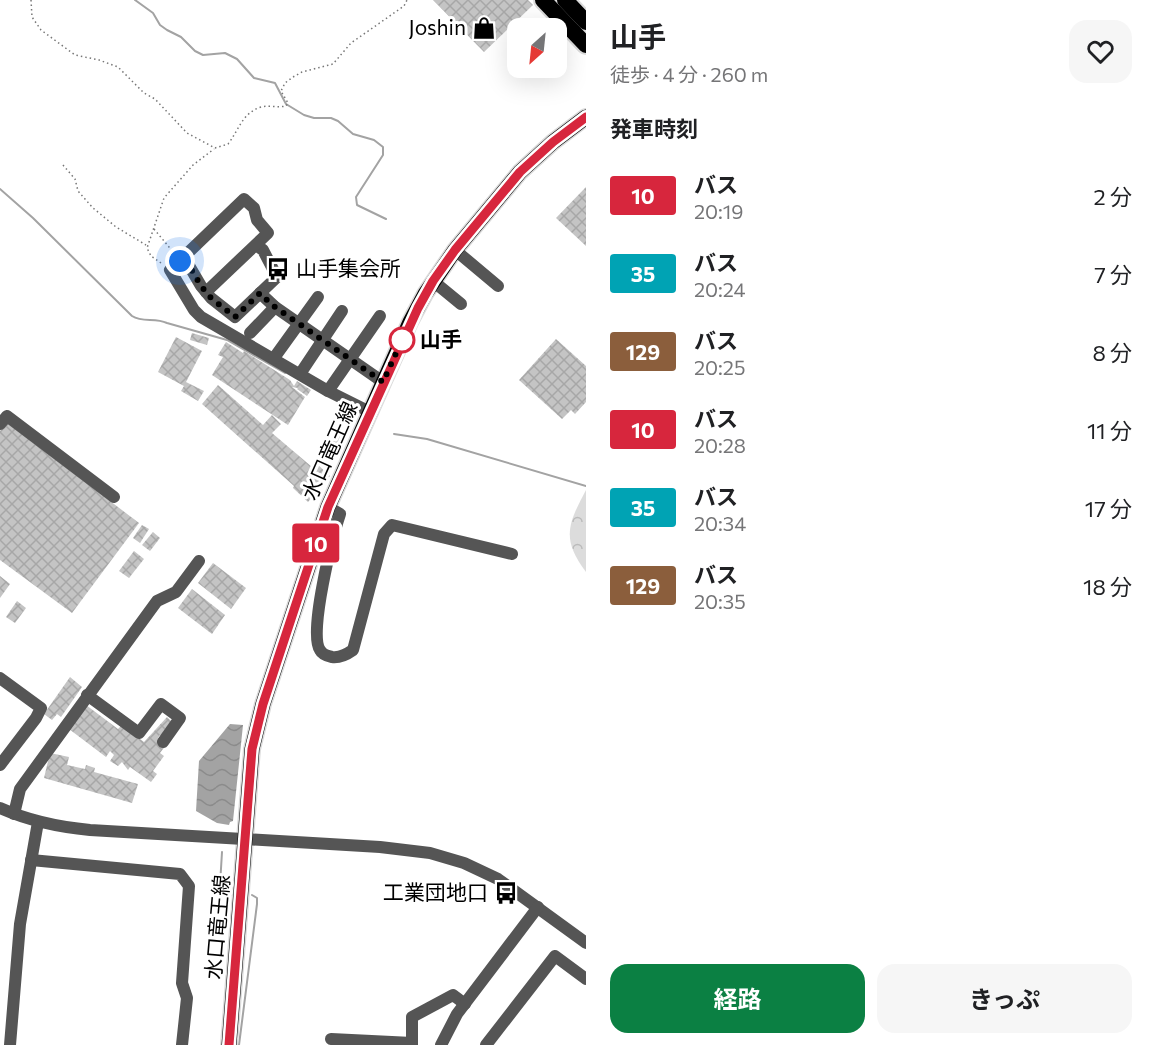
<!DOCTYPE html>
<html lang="ja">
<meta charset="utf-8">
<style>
body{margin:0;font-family:Commissioner,"Noto Sans JP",sans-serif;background:#f6f6f6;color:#202124;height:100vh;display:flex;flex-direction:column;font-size:22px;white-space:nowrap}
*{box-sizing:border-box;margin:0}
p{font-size:20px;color:#757577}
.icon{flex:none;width:33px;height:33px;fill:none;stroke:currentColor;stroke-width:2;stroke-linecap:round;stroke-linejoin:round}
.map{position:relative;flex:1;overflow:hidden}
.sheet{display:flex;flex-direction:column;background:#fff;width:570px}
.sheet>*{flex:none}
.badge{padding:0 12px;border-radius:4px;font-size:21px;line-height:39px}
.needle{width:39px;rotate:207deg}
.buttons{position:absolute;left:507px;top:18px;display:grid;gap:12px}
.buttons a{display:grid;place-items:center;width:60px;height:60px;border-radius:12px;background:#fff;box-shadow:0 6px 24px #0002;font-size:30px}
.you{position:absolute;width:30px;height:30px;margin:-15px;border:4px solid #fff;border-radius:50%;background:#1a73e8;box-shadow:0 0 0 9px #1a73e833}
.map>.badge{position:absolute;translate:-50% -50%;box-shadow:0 0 0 3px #fff}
h2{padding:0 24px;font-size:22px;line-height:54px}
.round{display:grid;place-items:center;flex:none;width:63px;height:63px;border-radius:18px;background:#f6f6f6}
.headline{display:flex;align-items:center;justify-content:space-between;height:102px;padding:0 24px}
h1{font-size:28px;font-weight:700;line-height:45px}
.cta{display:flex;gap:12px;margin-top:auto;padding:12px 24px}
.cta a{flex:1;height:69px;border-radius:18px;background:#0b8043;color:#fff;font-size:24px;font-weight:700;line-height:69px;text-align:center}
.cta a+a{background:#f6f6f6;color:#202124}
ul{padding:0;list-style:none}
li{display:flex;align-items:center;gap:18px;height:78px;padding:0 24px}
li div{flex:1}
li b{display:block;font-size:22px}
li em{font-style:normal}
li .badge{min-width:66px;font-weight:700;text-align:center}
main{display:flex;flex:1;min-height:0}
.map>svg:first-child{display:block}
.forest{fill:url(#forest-crowns)}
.water{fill:url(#water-waves)}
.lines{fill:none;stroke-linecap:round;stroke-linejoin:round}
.stream{stroke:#a3a3a3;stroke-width:2}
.building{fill:url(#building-cross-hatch)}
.major-casing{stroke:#dbdbdb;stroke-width:18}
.highway-casing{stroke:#dbdbdb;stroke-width:20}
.path{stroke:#777;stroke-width:1.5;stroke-dasharray:1.5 3;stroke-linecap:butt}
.minor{stroke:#555;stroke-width:12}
.major{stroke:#000;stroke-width:15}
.highway{stroke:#000;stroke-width:16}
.line-casing{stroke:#fff;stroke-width:14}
.line{stroke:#d7263d;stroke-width:9}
.walk{stroke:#000;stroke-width:6;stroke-dasharray:0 10.8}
.stop-dot{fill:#fff;stroke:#d7263d;stroke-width:3}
.labels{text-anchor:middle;stroke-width:6;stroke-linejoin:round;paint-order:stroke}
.poi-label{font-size:21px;fill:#000;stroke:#fff;text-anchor:end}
.stop-label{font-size:21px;font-weight:bold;fill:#000;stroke:#fff;text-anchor:start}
.street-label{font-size:21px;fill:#000;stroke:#fff}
</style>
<main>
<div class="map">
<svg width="586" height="1045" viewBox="0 0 586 1045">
<defs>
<pattern id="forest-crowns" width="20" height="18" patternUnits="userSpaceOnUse" patternTransform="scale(1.5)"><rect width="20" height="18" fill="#dcdcdc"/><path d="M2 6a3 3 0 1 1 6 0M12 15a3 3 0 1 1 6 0" fill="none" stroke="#bbb"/></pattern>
<pattern id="water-waves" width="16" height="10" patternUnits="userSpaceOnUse" patternTransform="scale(1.5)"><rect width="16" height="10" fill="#a3a3a3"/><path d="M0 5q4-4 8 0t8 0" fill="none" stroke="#8b8b8b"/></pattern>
<pattern id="building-cross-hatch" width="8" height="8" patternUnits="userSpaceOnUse" patternTransform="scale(1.5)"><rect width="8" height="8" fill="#c4c4c4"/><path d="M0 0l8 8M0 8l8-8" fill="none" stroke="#a7a7a7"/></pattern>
</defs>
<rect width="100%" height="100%" fill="#fff"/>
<path class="forest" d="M 586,490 L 586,572 C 561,539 568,524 586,490 Z"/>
<path class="water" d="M 230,724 L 243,725 L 233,821 L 230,822 L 229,825 L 217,823 L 196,811 L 199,761 Z"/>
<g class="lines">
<g class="stream">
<path d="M 135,0 L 153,13 L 160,25 L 167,30 L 181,37 L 195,51 L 203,55 L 225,53 L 237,59 L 254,78 L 275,83 L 286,104 L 304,115 L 314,118 L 331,118 L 338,121 L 353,134 L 374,140 L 383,147 L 383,155 L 356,197 L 357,205 L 386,219"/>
<path d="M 0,189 L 33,218 L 132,316 C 143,323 155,317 167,323 L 227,340 L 285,373"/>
<path d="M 394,434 L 427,439 L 586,486"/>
<path d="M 222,852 L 220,885 L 229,888"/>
<path d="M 239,1045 L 257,904 L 257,898 L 252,895"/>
</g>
</g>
<g class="building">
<path d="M 433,0 L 528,0 L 533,5 L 484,52 Z"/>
<path d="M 586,187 L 586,246 L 556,218 Z"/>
<path d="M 192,333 L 209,338 L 207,345 L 190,340 Z"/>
<path d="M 176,337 L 202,351 L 186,382 L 204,391 L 198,401 L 181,391 L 184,386 L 158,372 Z"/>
<path d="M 556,339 L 586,366 L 586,402 L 575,414 L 571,410 L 562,419 L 519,380 Z"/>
<path d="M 226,342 L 243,353 L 244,351 L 290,380 L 294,386 L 297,381 L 311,390 L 307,396 L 297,389 L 298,388 L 292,387 L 305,397 L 288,425 L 212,375 L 223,357 L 218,355 Z"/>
<path d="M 218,385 L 263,425 L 272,415 L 281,424 L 272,433 L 312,467 L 316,463 L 330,476 L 308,502 L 293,488 L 294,486 L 202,404 Z"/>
<path d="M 6,422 L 139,523 L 72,613 L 0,560 L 0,431 Z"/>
<path d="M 336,434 L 345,439 L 335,455 L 326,449 Z"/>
<path d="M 142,525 L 149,529 L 140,543 L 133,538 Z"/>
<path d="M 153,532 L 160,538 L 150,551 L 142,545 Z"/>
<path d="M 134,551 L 144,559 L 129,578 L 119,571 Z"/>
<path d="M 213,563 L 246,588 L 231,609 L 198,583 Z"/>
<path d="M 0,576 L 10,584 L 0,598 Z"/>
<path d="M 192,589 L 225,615 L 212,634 L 178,608 Z"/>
<path d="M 17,601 L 26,608 L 15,623 L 6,617 Z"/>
<path d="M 70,677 L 82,687 L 61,717 L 57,714 L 52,720 L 44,714 Z"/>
<path d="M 86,705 L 118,729 L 122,725 L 144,742 L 167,717 L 171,721 L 163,732 L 164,733 L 162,736 L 160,735 L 158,738 L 166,745 L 160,753 L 164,756 L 153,771 L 157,774 L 151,782 L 130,767 L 128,770 L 122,762 L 118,766 L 110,761 L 114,755 L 110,751 L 106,757 L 69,729 Z"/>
<path d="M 50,753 L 69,757 L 67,765 L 85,769 L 86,765 L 95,768 L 94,772 L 138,784 L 132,803 L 44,778 Z"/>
</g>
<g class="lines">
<g class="major-casing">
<path id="major" d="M 229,1045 L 252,749 L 263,704 L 328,507 L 410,322 L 425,294 L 455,250 L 520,172 L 553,142 L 586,117"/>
</g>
<g class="highway-casing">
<g id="highway">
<path d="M 543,0 L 586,45"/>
<path d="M 565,0 L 586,22"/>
</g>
</g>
<g class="path">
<path d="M 31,0 L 32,17 L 41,30 L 75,55 L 99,60 L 118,67 L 144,93 L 155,99 L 187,133 L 215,148 L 228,144 C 239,130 242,113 261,107 C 269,105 278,108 286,106 L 288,103 L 281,91 L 285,83 L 293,77 L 302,72 L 333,64 L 351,43 L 404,6 L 407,0"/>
<path d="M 63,165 L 75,179 L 78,191 L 93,208 L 116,227 L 146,245"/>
<path d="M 154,229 L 174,253"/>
<path d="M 161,263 L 151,256 L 147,248 L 164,198 L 193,165 L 214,149"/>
</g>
<g class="minor">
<path d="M 455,250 L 498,286"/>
<path d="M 184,257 L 201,286 L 211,298 L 235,317 L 277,277 L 263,250 L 256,245"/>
<path d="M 433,281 L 461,304"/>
<path d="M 206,292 L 268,233 L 257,220 L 254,208 L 244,199 L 170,270 L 194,310 L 201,317 L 328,391 L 370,412"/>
<path d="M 260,293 L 275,307 L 383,382"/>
<path d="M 250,333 L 275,307"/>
<path d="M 274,358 L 318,297"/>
<path d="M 300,374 L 342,311"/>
<path d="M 328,391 L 380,316"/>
<path d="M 0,424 L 7,416 L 114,497"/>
<path d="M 328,507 L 340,514 C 333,535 308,634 320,650 C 322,654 327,656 332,657 C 340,658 346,655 353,650 L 384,534 L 392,525 L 512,554"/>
<path d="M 0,678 L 41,708 L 36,718 L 0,765"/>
<path d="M 87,695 L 139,733 L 161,704 L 180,718 L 163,742"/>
<path d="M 0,808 C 29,821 58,827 90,830 L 380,847 L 430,853 L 464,863 L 498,879 L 586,943"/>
<path d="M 14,814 L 20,789 L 157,601 L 176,592 L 199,561"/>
<path d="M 31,860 L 180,874 L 189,886 L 182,983 L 187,998 L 182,1045"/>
<path d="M 331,1039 L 412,1043"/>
<path d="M 10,1045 L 20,924 L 38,822"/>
<path d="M 412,1045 L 412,1017 L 453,995 L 465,1004"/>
<path d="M 441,1045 L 457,1014 L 538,907"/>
<path d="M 486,1045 L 555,956 L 586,979"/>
</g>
<use href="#major" class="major"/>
<use href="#highway" class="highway"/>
</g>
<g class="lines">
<g class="line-casing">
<path id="line" d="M 229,1045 L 252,749 L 263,704 L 328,507 L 418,308 L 433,281 L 455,250 L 520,172 L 553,142 L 586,117"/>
</g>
<use href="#line" class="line"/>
<path class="walk" d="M 180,261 L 184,257 L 201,286 L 211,298 L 235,317 L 260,293 L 272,305 L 383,382 L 402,340"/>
</g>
<defs>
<g id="shop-bare" transform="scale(1.8)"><path d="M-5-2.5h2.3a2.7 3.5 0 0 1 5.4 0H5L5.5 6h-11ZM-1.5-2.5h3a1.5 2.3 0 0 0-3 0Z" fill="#000" stroke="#fff" stroke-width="2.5" paint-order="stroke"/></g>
<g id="bus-bare" transform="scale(1.8)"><path d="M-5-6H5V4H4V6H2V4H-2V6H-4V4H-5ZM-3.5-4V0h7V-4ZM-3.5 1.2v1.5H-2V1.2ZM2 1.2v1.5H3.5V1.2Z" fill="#000" stroke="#fff" stroke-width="2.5" paint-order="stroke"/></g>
</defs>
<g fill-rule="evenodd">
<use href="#shop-bare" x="484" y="28"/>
<use href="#bus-bare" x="278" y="269"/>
<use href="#bus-bare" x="506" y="893"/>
</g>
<circle class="stop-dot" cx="402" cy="340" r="12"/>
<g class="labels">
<g class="poi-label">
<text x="466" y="35">Joshin</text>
<text x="296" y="276" text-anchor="start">山手集会所</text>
<text x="488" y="900">工業団地口</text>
</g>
<g class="stop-label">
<text x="420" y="347">山手</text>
</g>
<g class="street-label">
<text transform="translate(330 451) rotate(-66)" y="7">水口竜王線</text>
<text transform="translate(218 927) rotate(-85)" y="7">水口竜王線</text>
</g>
</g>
</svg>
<div class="buttons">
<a><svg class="needle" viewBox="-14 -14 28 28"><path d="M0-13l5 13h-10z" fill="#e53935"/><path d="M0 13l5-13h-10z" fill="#757577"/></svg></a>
</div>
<div class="you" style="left:180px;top:261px"></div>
<b class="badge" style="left:316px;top:543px;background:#d7263d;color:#fff">10</b>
</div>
<section class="sheet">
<div class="headline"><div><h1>山手</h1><p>徒歩 · 4 分 · 260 m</p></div><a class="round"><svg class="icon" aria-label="heart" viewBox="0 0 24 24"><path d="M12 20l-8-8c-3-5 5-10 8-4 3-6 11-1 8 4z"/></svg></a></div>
<h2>発車時刻</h2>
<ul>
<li><span class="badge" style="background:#d7263d;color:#fff">10</span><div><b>バス</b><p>20:19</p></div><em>2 分</em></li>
<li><span class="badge" style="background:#00a3b4;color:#fff">35</span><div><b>バス</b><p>20:24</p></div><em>7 分</em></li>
<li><span class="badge" style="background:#8b5e3c;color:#fff">129</span><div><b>バス</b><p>20:25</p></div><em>8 分</em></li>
<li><span class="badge" style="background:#d7263d;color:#fff">10</span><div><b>バス</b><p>20:28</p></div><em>11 分</em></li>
<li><span class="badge" style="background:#00a3b4;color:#fff">35</span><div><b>バス</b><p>20:34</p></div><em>17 分</em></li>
<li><span class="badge" style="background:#8b5e3c;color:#fff">129</span><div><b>バス</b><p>20:35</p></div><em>18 分</em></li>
</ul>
<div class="cta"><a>経路</a><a>きっぷ</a></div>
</section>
</main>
